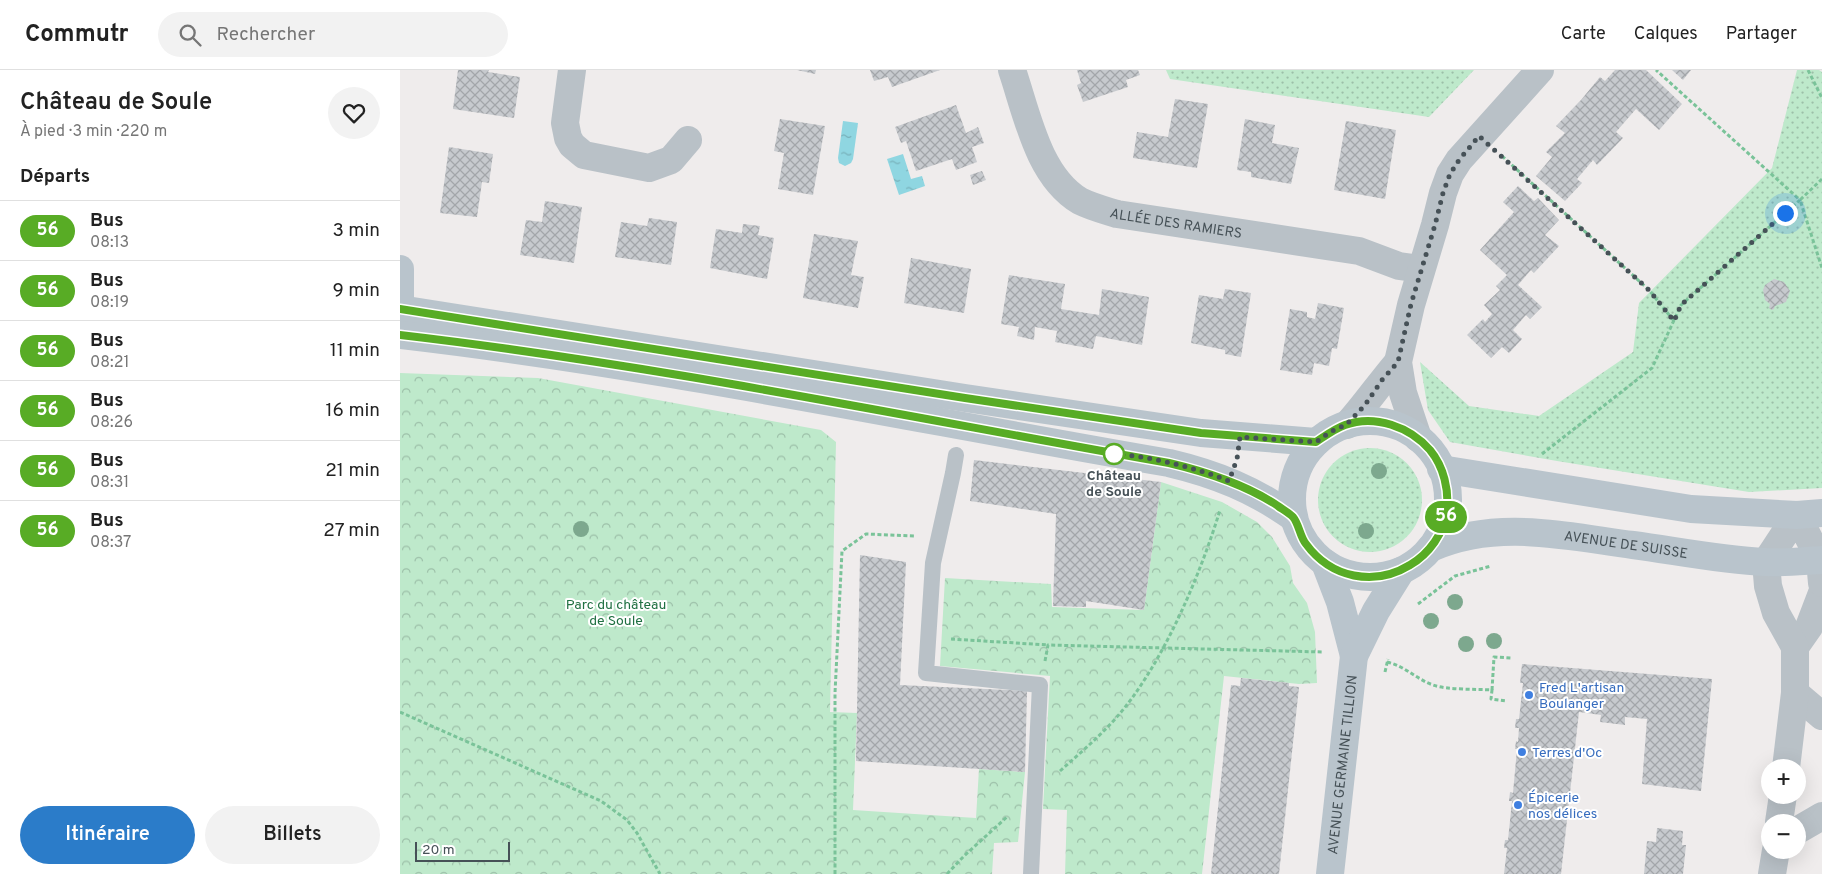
<!DOCTYPE html>
<html lang="fr">
<meta charset="utf-8">
<style>
body{margin:0;font-family:Overpass,sans-serif;background:#f2f2f2;color:#222;height:100vh;display:flex;flex-direction:column;font-size:19px;white-space:nowrap}
*{box-sizing:border-box;margin:0}
p{font-size:16px;color:#767676}
.icon{flex:none;width:28px;height:28px;fill:none;stroke:currentColor;stroke-width:2;stroke-linecap:round;stroke-linejoin:round}
.map{position:relative;flex:1;overflow:hidden}
.panel{display:flex;flex-direction:column;background:#fff;width:400px}
.panel>*{flex:none}
.badge{padding:0 10px;border-radius:16px;font-size:18px;line-height:32px}
.tools{position:absolute;left:1361px;top:689px;display:grid;gap:10px}
.tools a{display:grid;place-items:center;width:45px;height:45px;border-radius:50%;background:#fff;box-shadow:0 5px 20px #0002;font-size:25px}
.scale{position:absolute;left:15px;bottom:12px;width:95px;box-sizing:border-box;padding-left:5px;border:2px solid #465157;border-top:0;font-size:14px;line-height:18px;white-space:nowrap;color:#465157;-webkit-text-stroke:4px #fff;paint-order:stroke}
.you{position:absolute;width:25px;height:25px;margin:-12px;border:4px solid #fff;border-radius:50%;background:#1a73e8;box-shadow:0 0 0 8px #1a73e833}
.map>.badge{position:absolute;translate:-50% -50%;box-shadow:0 0 0 2px #fff}
h2{padding:0 20px;font-size:19px;line-height:45px}
.round{display:grid;place-items:center;flex:none;width:52px;height:52px;border-radius:26px;background:#f2f2f2}
.summary{display:flex;align-items:center;justify-content:space-between;height:85px;padding:0 20px}
h1{font-size:24px;font-weight:600;line-height:38px}
.action{display:flex;gap:10px;margin-top:auto;padding:10px 20px}
.action a{flex:1;height:58px;border-radius:30px;background:#2b7cc9;color:#fff;font-size:20px;font-weight:600;line-height:58px;text-align:center}
.action a+a{background:#f2f2f2;color:#222}
ul{padding:0;list-style:none}
li{display:flex;align-items:center;gap:15px;height:60px;padding:0 20px;border-top:1px solid #e0e0e0}
li div{flex:1}
li b{display:block;font-size:19px}
li em{font-style:normal}
li .badge{min-width:55px;font-weight:700;text-align:center}
header{display:flex;align-items:center;gap:30px;box-sizing:border-box;height:70px;padding:0 25px;background:#fff;border-bottom:1px solid #e0e0e0}
header strong{font-size:24px}
nav{display:flex;gap:28px;margin-inline-start:auto;font-size:18px}
.search{width:350px;height:45px;background:#f2f2f2;display:flex;align-items:center;gap:12px;box-sizing:border-box;padding:0 18px;border-radius:28px;color:#767676;font-size:19px}
main{display:flex;flex:1;min-height:0}
.map>svg:first-child{display:block}
.grass{fill:url(#grass-dots)}
.park{fill:url(#park-crowns)}
.water{fill:url(#water-ripples)}
.building{fill:url(#building-cross-hatch)}
.lines{fill:none;stroke-linecap:round;stroke-linejoin:round}
.path{stroke:#7ac399;stroke-width:3;stroke-dasharray:4 2.5;stroke-linecap:butt}
.lane{stroke:#b9c1c7;stroke-width:16}
.street{stroke:#b9c1c7;stroke-width:28}
.secondary{stroke:#b9c4cc;stroke-width:28}
.tree{fill:#7da88e}
.line-casing{stroke:#fff;stroke-width:11}
.line{stroke:#58ac25;stroke-width:8}
.walk{stroke:#465157;stroke-width:5;stroke-dasharray:0 9}
.stop-dot{fill:#fff;stroke:#58ac25;stroke-width:2.5}
.shop-dot{fill:#3f7fe0;stroke:#fff;stroke-width:2}
.labels{text-anchor:middle;stroke-width:4;stroke-linejoin:round;paint-order:stroke}
.street-label{font-size:14px;fill:#465157;stroke:#fff}
.stop-label{font-size:14px;font-weight:bold;fill:#465157;stroke:#fff}
.park-label{font-size:14px;fill:#207042;stroke:#fff}
.shop-label{font-size:14px;fill:#366cbe;stroke:#fff;text-anchor:start}
</style>
<header>
<strong>Commutr</strong>
<div class="search"><svg class="icon" aria-label="search" viewBox="0 0 24 24"><circle cx="10" cy="10" r="6"/><path d="M15 15l6 6"/></svg>Rechercher</div>
<nav><a>Carte</a><a>Calques</a><a>Partager</a></nav>
</header>
<main>
<section class="panel">
<div class="summary"><div><h1>Château de Soule</h1><p>À pied · 3 min · 220 m</p></div><a class="round"><svg class="icon" aria-label="heart" viewBox="0 0 24 24"><path d="M12 20l-8-8c-3-5 5-10 8-4 3-6 11-1 8 4z"/></svg></a></div>
<h2>Départs</h2>
<ul>
<li><span class="badge" style="background:#58ac25;color:#fff">56</span><div><b>Bus</b><p>08:13</p></div><em>3 min</em></li>
<li><span class="badge" style="background:#58ac25;color:#fff">56</span><div><b>Bus</b><p>08:19</p></div><em>9 min</em></li>
<li><span class="badge" style="background:#58ac25;color:#fff">56</span><div><b>Bus</b><p>08:21</p></div><em>11 min</em></li>
<li><span class="badge" style="background:#58ac25;color:#fff">56</span><div><b>Bus</b><p>08:26</p></div><em>16 min</em></li>
<li><span class="badge" style="background:#58ac25;color:#fff">56</span><div><b>Bus</b><p>08:31</p></div><em>21 min</em></li>
<li><span class="badge" style="background:#58ac25;color:#fff">56</span><div><b>Bus</b><p>08:37</p></div><em>27 min</em></li>
</ul>
<div class="action"><a>Itinéraire</a><a>Billets</a></div>
</section>
<div class="map">
<svg width="1422" height="804" viewBox="0 0 1422 804">
<defs>
<pattern id="grass-dots" width="8" height="8" patternUnits="userSpaceOnUse" patternTransform="scale(1.25)"><rect width="8" height="8" fill="#bee9cb"/><path d="M2 2h.1M6 6h.1" fill="none" stroke="#9cbfa8" stroke-width="1.8" stroke-linecap="round"/></pattern>
<pattern id="park-crowns" width="20" height="18" patternUnits="userSpaceOnUse" patternTransform="scale(1.25)"><rect width="20" height="18" fill="#bee9cb"/><path d="M2 6a3 3 0 1 1 6 0M12 15a3 3 0 1 1 6 0" fill="none" stroke="#9cbfa8"/></pattern>
<pattern id="water-ripples" width="26" height="14" patternUnits="userSpaceOnUse" patternTransform="scale(1.25)"><rect width="26" height="14" fill="#8fd6e1"/><path d="M2 4q2-2 4 0t4 0M15 11q2-2 4 0t4 0" fill="none" stroke="#77b0b9"/></pattern>
<pattern id="building-cross-hatch" width="8" height="8" patternUnits="userSpaceOnUse" patternTransform="scale(1.25)"><rect width="8" height="8" fill="#c7cace"/><path d="M0 0l8 8M0 8l8-8" fill="none" stroke="#a3a6aa"/></pattern>
</defs>
<rect width="100%" height="100%" fill="#efecec"/>
<g class="grass">
<path d="M 766,0 L 1074,0 L 1029,47 L 770,9 Z"/>
<path d="M 1397,0 L 1419,0 L 1422,2 L 1422,418 L 1349,422 L 1157,391 L 1050,372 L 1028,340 L 1020,292 L 1069,336 L 1139,346 L 1233,282 L 1239,233 L 1372,98 Z"/>
<circle cx="970" cy="430" r="52"/>
</g>
<g class="park">
<path d="M 0,303 L 138,308 L 421,360 L 436,372 L 430,642 L 457,643 L 453,740 L 576,748 L 579,699 L 625,702 L 618,772 L 594,773 L 592,804 L 0,804 Z"/>
<path d="M 761,412 L 822,432 L 857,452 L 872,467 L 890,496 L 893,513 L 907,533 L 915,562 L 917,613 L 899,614 L 824,606 L 802,804 L 665,804 L 667,740 L 643,739 L 650,606 L 540,596 L 545,508 L 651,514 L 652,537 L 744,540 Z"/>
</g>
<g class="water">
<path d="M 443,51 L 458,53 L 453,89 L 451,93 L 445,96 L 439,93 L 438,88 Z"/>
<path d="M 503,84 L 511,109 L 522,106 L 525,116 L 499,125 L 487,89 Z"/>
</g>
<g class="building">
<path d="M 58,0 L 89,0 L 88,2 L 120,7 L 114,48 L 53,39 Z"/>
<path d="M 397,0 L 416,0 L 415,4 Z"/>
<path d="M 470,0 L 540,0 L 492,17 L 488,7 L 474,11 Z"/>
<path d="M 677,0 L 738,0 L 740,5 L 726,10 L 728,17 L 683,32 L 677,15 L 681,13 Z"/>
<path d="M 1215,0 L 1246,0 L 1282,34 L 1259,60 L 1236,39 L 1216,62 L 1223,68 L 1197,95 L 1193,90 L 1177,109 L 1182,113 L 1165,131 L 1136,106 L 1152,87 L 1146,82 L 1165,63 L 1156,56 L 1181,30 L 1200,7 L 1205,11 Z"/>
<path d="M 1272,0 L 1291,0 L 1283,10 Z"/>
<path d="M 775,29 L 808,34 L 797,98 L 733,88 L 737,62 L 768,67 Z"/>
<path d="M 556,35 L 566,63 L 578,57 L 584,73 L 572,77 L 577,92 L 556,100 L 552,89 L 516,101 L 506,71 L 501,73 L 495,57 Z"/>
<path d="M 380,49 L 425,56 L 413,125 L 378,119 L 384,83 L 374,81 Z"/>
<path d="M 845,49 L 875,55 L 872,73 L 899,78 L 891,114 L 851,107 L 851,102 L 837,100 Z"/>
<path d="M 946,51 L 996,60 L 985,129 L 934,120 Z"/>
<path d="M 49,77 L 93,84 L 89,113 L 82,112 L 77,147 L 40,143 Z"/>
<path d="M 582,101 L 586,110 L 573,115 L 570,105 Z"/>
<path d="M 1118,116 L 1134,131 L 1138,128 L 1159,150 L 1145,165 L 1159,176 L 1134,203 L 1131,200 L 1118,215 L 1142,237 L 1130,249 L 1126,245 L 1113,260 L 1122,269 L 1109,283 L 1102,277 L 1091,288 L 1067,265 L 1083,249 L 1085,252 L 1092,244 L 1084,235 L 1100,220 L 1096,216 L 1107,205 L 1080,180 L 1114,142 L 1103,132 Z"/>
<path d="M 145,131 L 182,137 L 174,193 L 120,185 L 126,150 L 142,152 Z"/>
<path d="M 249,148 L 277,152 L 271,195 L 215,187 L 221,152 L 247,156 Z"/>
<path d="M 343,154 L 360,156 L 358,165 L 374,168 L 367,209 L 310,198 L 316,159 L 342,163 Z"/>
<path d="M 414,164 L 458,171 L 451,205 L 464,207 L 458,238 L 403,228 Z"/>
<path d="M 511,188 L 571,199 L 564,243 L 504,233 Z"/>
<path d="M 609,205 L 665,214 L 661,239 L 699,245 L 702,219 L 749,227 L 742,275 L 696,266 L 693,279 L 655,272 L 657,261 L 635,257 L 634,270 L 617,266 L 619,257 L 601,254 Z"/>
<path d="M 1374,209 L 1384,212 L 1390,221 L 1386,232 L 1375,236 L 1374,239 L 1372,240 L 1369,238 L 1370,234 L 1365,230 L 1363,220 L 1365,215 Z"/>
<path d="M 825,219 L 851,223 L 841,287 L 825,284 L 825,280 L 791,273 L 799,225 L 823,229 Z"/>
<path d="M 918,233 L 944,238 L 937,279 L 932,278 L 929,296 L 914,293 L 912,305 L 880,300 L 890,239 L 907,242 L 907,247 L 915,249 Z"/>
<path d="M 574,390 L 761,412 L 744,540 L 686,531 L 686,537 L 653,536 L 656,444 L 570,431 Z"/>
<path d="M 460,485 L 506,492 L 500,615 L 627,621 L 625,702 L 456,691 Z"/>
<path d="M 1122,594 L 1312,609 L 1301,721 L 1242,714 L 1247,649 L 1225,647 L 1225,655 L 1200,652 L 1201,645 L 1179,642 L 1161,804 L 1104,804 L 1107,778 L 1104,778 L 1105,770 L 1108,770 L 1112,731 L 1109,731 L 1110,722 L 1113,723 L 1117,679 L 1115,679 L 1116,671 L 1118,672 L 1119,658 L 1115,658 L 1116,649 L 1119,649 L 1123,613 L 1120,613 Z"/>
<path d="M 841,608 L 889,613 L 889,616 L 899,617 L 879,804 L 811,804 L 831,615 L 840,616 Z"/>
<path d="M 1257,758 L 1283,761 L 1282,775 L 1286,775 L 1283,804 L 1244,804 L 1247,771 L 1256,772 Z"/>
</g>
<g class="lines">
<g class="path">
<path d="M 1408,0 L 1422,28"/>
<path d="M 1102,86 L 1249,220 L 1274,251"/>
<path d="M 1422,109 L 1400,130 L 1422,198"/>
<path d="M 1142,384 L 1252,298 L 1281,235 L 1400,130 L 1256,0"/>
<path d="M 1018,534 L 1055,506 L 1091,496"/>
<path d="M 551,569 L 648,575"/>
<path d="M 645,591 L 648,575 L 923,582"/>
<path d="M 987,592 C 1005,596 1016,609 1033,615 C 1047,620 1076,619 1092,620 L 1091,629 L 1107,631"/>
<path d="M 985,602 L 988,589"/>
<path d="M 1092,620 L 1094,587 L 1111,588"/>
<path d="M 0,642 L 201,731 L 227,750 L 237,763 L 260,804"/>
<path d="M 660,701 C 679,684 699,667 716,648 C 762,596 800,506 820,440"/>
<path d="M 435,804 L 435,623 L 442,481 L 466,464 L 515,466"/>
<path d="M 547,804 L 564,786 L 608,746"/>
</g>
<path class="lane" d="M 556,385 L 553,403 L 533,493 L 526,603 L 640,615 L 631,804"/>
<g class="street">
<path d="M 172,0 L 165,53 L 168,68 L 172,75 L 184,85 L 249,98 L 271,90 L 288,70"/>
<path id="s1" d="M 612,0 C 627,44 638,106 680,131 C 692,137 704,140 717,144 L 959,181 L 999,196 L 1021,199"/>
<path d="M 947,355 C 965,335 980,313 998,292"/>
<path d="M 1018,368 L 1003,323 L 998,292 L 1011,235 L 1035,155 L 1043,123 L 1050,104 L 1059,90 L 1140,0"/>
<path d="M 1395,577 L 1409,557 L 1422,523"/>
<path d="M 1395,623 L 1422,646"/>
<path d="M 1386,698 L 1395,623 L 1395,577 L 1376,543 L 1368,516 L 1366,492 L 1397,445 L 1420,490 L 1422,513"/>
<path d="M 1379,752 L 1383,725"/>
<path d="M 1398,760 L 1422,746"/>
<path d="M 1372,804 L 1376,780"/>
</g>
<g class="secondary">
<path d="M 0,199 L 0,233"/>
<path d="M 0,239 L 565,328 L 801,363 L 916,372"/>
<path d="M 0,265 C 258,295 513,349 769,393 C 816,404 855,420 894,448"/>
<circle cx="970" cy="429" r="78"/>
<path d="M 1041,399 L 1291,439 L 1397,445 L 1422,443"/>
<path id="s2" d="M 1031,478 C 1097,449 1164,466 1233,475 C 1277,481 1321,490 1365,492 C 1384,493 1403,491 1422,490"/>
<path d="M 925,493 L 940,532 L 954,586"/>
<path id="s3" d="M 930,804 L 954,586 L 976,541 L 1001,501"/>
</g>
</g>
<g class="tree">
<circle cx="979" cy="401" r="8"/>
<circle cx="181" cy="459" r="8"/>
<circle cx="966" cy="461" r="8"/>
<circle cx="1055" cy="532" r="8"/>
<circle cx="1031" cy="551" r="8"/>
<circle cx="1094" cy="571" r="8"/>
<circle cx="1066" cy="574" r="8"/>
</g>
<g class="lines">
<g class="line-casing">
<path id="line" d="M 0,239 L 565,328 L 801,363 L 916,372 C 925,366 934,359 945,355 C 975,344 1010,357 1030,380 C 1044,397 1049,420 1047,441 C 1044,463 1029,484 1010,495 C 974,517 931,508 906,474 C 900,467 899,454 893,447 C 889,443 882,439 878,436 C 845,414 807,402 769,393 C 513,348 258,295 0,265"/>
</g>
<use href="#line" class="line"/>
<path class="walk" d="M 714,384 C 753,387 793,397 829,411 L 837,389 L 840,367 L 916,372 L 930,362 L 947,354 L 965,335 L 982,310 L 998,292 L 1011,234 L 1035,155 L 1043,123 L 1050,104 L 1059,90 L 1079,66 L 1249,220 L 1274,251 L 1281,235 L 1385,143"/>
</g>
<circle class="stop-dot" cx="714" cy="384" r="10"/>
<g class="shop-dot">
<circle cx="1129" cy="625" r="5"/>
<circle cx="1122" cy="682" r="5"/>
<circle cx="1118" cy="735" r="5"/>
</g>
<g class="labels">
<g class="street-label">
<text dy="5" stroke="none"><textPath href="#s1" startOffset="250">ALLÉE DES RAMIERS</textPath></text>
<text dy="5" stroke="none"><textPath href="#s2" startOffset="198">AVENUE DE SUISSE</textPath></text>
<text dy="5" stroke="none"><textPath href="#s3" startOffset="110">AVENUE GERMAINE TILLION</textPath></text>
</g>
<g class="stop-label">
<text x="714" y="410">Château<tspan x="714" dy="16">de Soule</tspan></text>
</g>
<g class="park-label">
<text x="216" y="539">Parc du château<tspan x="216" dy="16">de Soule</tspan></text>
</g>
<g class="shop-label">
<text x="1139" y="622">Fred L'artisan<tspan x="1139" dy="16">Boulanger</tspan></text>
<text x="1132" y="687">Terres d'Oc</text>
<text x="1128" y="732">Épicerie<tspan x="1128" dy="16">nos délices</tspan></text>
</g>
</g>
</svg>
<div class="tools">
<a>+</a>
<a>−</a>
</div>
<div class="scale">20 m</div>
<div class="you" style="left:1385px;top:143px"></div>
<b class="badge" style="left:1046px;top:447px;background:#58ac25;color:#fff">56</b>
</div>
</main>
